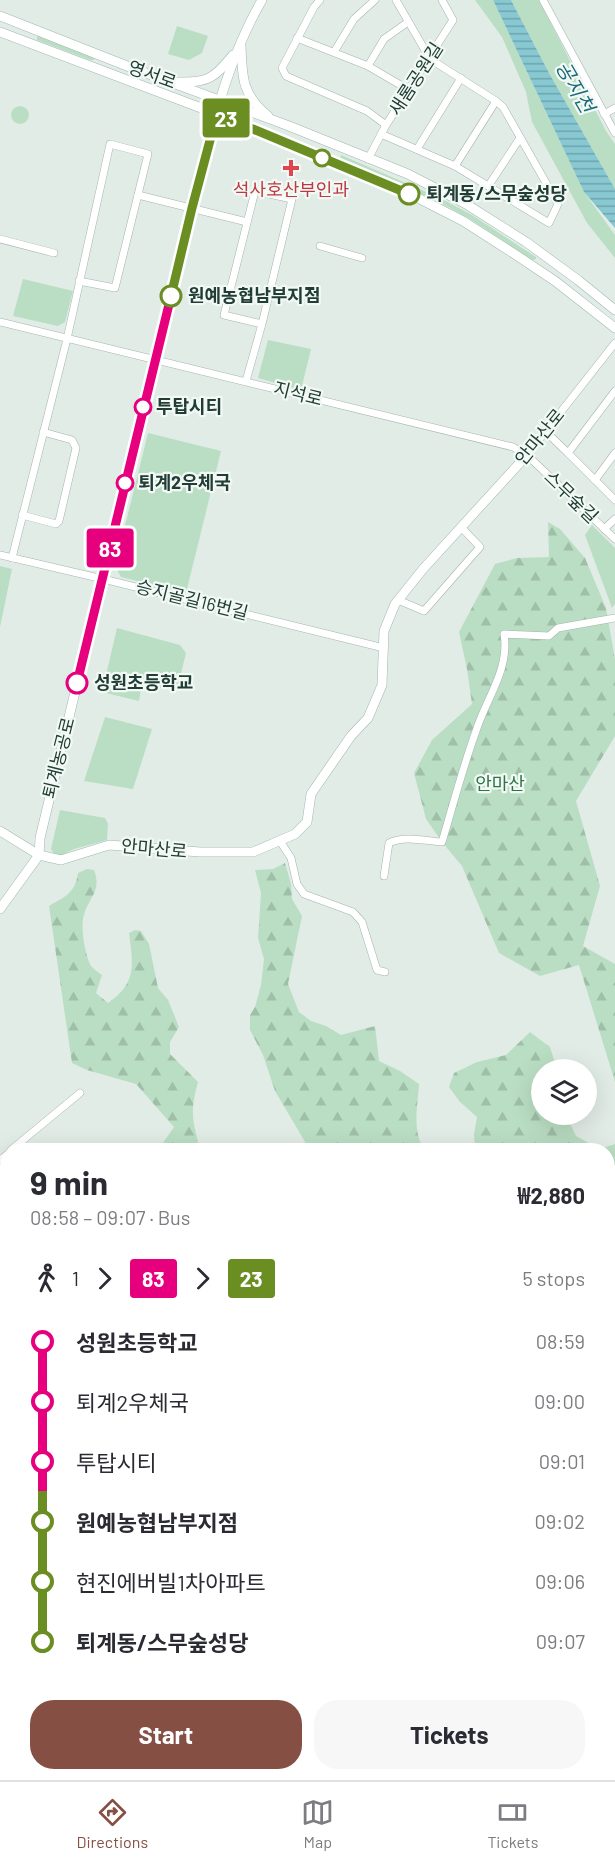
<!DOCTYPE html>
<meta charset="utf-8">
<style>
body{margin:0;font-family:Barlow,"Noto Sans KR",sans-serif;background:#f7f7f7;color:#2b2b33;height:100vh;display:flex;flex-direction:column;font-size:22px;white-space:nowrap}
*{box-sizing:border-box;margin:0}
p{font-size:20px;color:#7c7c81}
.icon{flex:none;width:33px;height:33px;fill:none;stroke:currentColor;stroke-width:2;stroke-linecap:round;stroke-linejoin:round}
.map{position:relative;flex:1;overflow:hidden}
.side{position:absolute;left:0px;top:1143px;width:615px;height:638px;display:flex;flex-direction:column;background:#fff;border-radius:24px 24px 0 0;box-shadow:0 6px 24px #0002}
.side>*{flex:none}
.badge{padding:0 12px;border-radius:4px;font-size:21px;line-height:39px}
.controls{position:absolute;left:531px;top:1059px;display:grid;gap:12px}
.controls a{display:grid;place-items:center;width:66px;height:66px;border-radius:50%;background:#fff;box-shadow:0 6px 24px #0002;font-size:30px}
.map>.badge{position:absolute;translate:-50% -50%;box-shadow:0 0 0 3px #fff}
.legs{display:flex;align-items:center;gap:9px;height:66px;padding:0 30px;font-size:20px}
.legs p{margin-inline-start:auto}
.headline{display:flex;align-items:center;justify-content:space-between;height:102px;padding:0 30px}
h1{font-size:33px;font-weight:700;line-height:45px}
.action{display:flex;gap:12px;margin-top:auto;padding:12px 30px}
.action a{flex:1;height:69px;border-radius:24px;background:#854f43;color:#fff;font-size:24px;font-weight:700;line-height:69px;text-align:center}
.action a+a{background:#f7f7f7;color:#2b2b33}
ul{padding:0 30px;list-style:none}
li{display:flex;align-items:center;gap:21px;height:60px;font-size:22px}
li i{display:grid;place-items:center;width:9px;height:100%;margin:0 8px;background:currentColor}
li i::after{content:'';width:15px;height:15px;margin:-8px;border:4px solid;border-radius:50%;background:#fff}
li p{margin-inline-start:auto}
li:first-child i{background:linear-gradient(#0000 50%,currentColor 0)}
li:last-child i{background:linear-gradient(currentColor 50%,#0000 0)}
.dock{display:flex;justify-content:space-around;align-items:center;height:84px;border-top:2px solid #e1e1e2;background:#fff;font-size:16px;color:#7c7c81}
.dock a{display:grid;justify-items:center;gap:3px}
.dock .selected{color:#854f43}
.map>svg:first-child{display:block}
.green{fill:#badec3}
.forest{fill:url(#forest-firs)}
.water{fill:url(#water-rules)}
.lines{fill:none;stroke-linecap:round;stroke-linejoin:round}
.street-casing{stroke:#a4b4ae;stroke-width:8}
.secondary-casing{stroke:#9fb8af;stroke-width:10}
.street{stroke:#fff;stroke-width:7}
.secondary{stroke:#fff;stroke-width:9}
.line-1-casing{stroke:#fff;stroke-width:14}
.line-2-casing{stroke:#fff;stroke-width:14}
.line-1{stroke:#e6007e;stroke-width:9}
.line-2{stroke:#6b8e23;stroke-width:9}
.stop-2-dot{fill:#fff;stroke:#6b8e23;stroke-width:3}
.health-dot{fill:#e0444e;stroke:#f2f9f5;stroke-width:2}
.stop-1-dot{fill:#fff;stroke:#e6007e;stroke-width:3}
.labels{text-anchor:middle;stroke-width:4.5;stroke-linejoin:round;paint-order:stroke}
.street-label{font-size:18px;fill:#213d36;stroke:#f2f9f5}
.health-label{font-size:18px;fill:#be3a42;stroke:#f2f9f5}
.stop-label{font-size:18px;font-weight:bold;fill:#213d36;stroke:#f2f9f5;text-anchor:start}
.park-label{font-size:18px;fill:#2b7547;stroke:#f2f9f5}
.water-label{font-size:20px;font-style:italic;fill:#1a6b7b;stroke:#f2f9f5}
</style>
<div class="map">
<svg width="615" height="1780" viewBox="0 0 615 1780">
<defs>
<pattern id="forest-firs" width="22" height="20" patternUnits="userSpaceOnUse" patternTransform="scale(1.5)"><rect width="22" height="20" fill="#badec3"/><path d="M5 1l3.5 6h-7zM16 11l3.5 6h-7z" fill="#a0bfa8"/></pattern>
<pattern id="water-rules" width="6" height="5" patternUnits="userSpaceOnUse" patternTransform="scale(1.5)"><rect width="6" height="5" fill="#88c8d2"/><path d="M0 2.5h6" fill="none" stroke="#6fa4ab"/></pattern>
</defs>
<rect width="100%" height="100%" fill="#e1ece7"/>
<g class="green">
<path d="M 475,0 L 493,0 L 584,192 L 615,235 L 615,258 L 587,223 L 532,122 L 526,92 L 502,37 Z"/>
<path d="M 511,0 L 539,0 L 606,131 L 615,144 L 615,189 L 549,73 Z"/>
<path d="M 177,26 L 208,36 L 202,53 L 189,60 L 168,54 Z"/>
<path d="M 38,36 L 94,57 L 94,60 L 90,60 L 37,40 L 37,37 Z"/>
<circle cx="20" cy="115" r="9"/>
<path d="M 341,155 L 440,198 L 472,215 L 536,257 L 536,259 L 532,260 L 470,219 L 437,201 L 340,159 Z"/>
<path d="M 23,279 L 73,291 L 65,322 L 58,326 L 13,316 Z"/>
<path d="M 268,340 L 311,349 L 301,390 L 258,378 Z"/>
<path d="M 148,433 L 221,451 L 186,593 L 121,577 L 115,566 Z"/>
<path d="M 592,525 L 615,548 L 615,604 L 612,608 L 585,535 Z"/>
<path d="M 0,566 L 12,569 L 0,627 Z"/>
<path d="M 117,628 L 180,645 L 186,653 L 178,686 L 164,689 L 142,683 L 139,701 L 102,692 Z"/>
<path d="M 105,717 L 152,729 L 133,789 L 84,781 Z"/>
<path d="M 60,810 L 105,818 L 108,824 L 107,840 L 74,849 L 60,856 L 54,854 L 51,849 Z"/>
</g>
<g class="forest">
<path d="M 548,522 L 560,529 L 585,558 L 606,608 L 615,659 L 615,736 L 576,801 L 600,886 L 583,946 L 615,964 L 615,1082 L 579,965 L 540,976 L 499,953 L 462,866 L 442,842 L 426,819 L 414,773 L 432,740 L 472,704 L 467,669 L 459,632 L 495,564 L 517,558 L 549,557 Z"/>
<path d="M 285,863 L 291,884 L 292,899 L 302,916 L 288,984 L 299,1012 L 311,1021 L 326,1026 L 341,1035 L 375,1026 L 379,1061 L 400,1071 L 419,1084 C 418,1104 411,1135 426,1150 L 307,1150 L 308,1147 L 275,1091 L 263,1055 L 250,1030 L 250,1015 L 255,1007 L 261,985 L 264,959 L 258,938 L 261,893 L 255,870 L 273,869 Z"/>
<path d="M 87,869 L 94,870 C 102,892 89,896 84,915 C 80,927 85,955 91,966 C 94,969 99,973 102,975 L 96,993 L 108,1003 C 137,983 133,965 129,933 L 135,930 L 141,931 L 149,944 L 158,988 L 168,1000 L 179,1027 L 170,1042 L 170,1054 L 198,1082 C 190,1112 192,1119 200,1149 L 218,1150 L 158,1150 L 174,1127 L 136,1084 L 87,1070 L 72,1063 L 49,906 C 66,896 75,893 78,873 Z"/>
<path d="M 530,1032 L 550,1047 L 557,1069 L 542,1070 L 542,1114 L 566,1115 L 576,1136 L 600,1149 L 615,1144 L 615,1780 L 250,1780 L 219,1776 L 207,1780 L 54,1780 L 44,1773 L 608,1773 L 608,1150 L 475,1150 L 474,1134 L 477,1117 L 460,1102 L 449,1087 L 454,1073 L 477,1062 L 506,1055 Z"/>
<path d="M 7,1180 L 7,1280 L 0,1273 L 0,1186 Z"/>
<path d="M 7,1340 L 7,1609 L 0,1606 L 0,1346 Z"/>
</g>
<path class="water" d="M 493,0 L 511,0 L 549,73 L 615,189 L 615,228 L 584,192 Z"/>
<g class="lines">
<g class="street-casing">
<g id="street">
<path d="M 320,0 L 314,7 L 282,68 L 286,76 L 367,111 L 386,125"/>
<path d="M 543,0 L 615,133"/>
<path d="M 297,38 L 368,66 L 409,90"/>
<path d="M 334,52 L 354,19 L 375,0"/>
<path d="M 368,66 L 384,39 L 408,22"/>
<path d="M 604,114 L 615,108"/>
<path d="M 381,134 L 455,166 L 549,223 L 558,204 L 503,107 L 496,101 L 430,59 L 396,0"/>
<path d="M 417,149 L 461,78"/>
<path d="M 368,159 L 386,125 L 453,20 L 442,0"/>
<path d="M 455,166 L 496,101"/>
<path d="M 489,185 L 520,138"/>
<path d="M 138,195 L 247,222"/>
<path d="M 0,239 L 54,253"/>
<path d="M 320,246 L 362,258"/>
<path d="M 0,322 L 513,447 L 527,455 L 615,539"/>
<path d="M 246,381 L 262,324 L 292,199 L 255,191 L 224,315 L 262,324"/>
<path d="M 615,391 L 568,453 L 615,500"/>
<path d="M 545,431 L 568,453"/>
<path d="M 527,455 L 615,343"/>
<path d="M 595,480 L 615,453"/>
<path d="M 22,515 L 56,524 L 59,521 L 76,448 L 72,440 L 43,432"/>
<path d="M 604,529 L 615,519"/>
<path d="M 0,555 L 103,579 L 384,648"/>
<path d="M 12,558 L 67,339 L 110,144 L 148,154 L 115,288 L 79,281"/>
<path d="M 398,600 L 424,611 L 480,547 L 461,527"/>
<path d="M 280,841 L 291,858 L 297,884 L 304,894 L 353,912 L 362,922 L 377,970 L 385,972"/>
<path d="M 384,876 L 389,843 C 404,835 426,841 442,842 C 453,805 463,767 476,731 C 486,699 510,669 504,634 L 549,636 L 558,628 L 615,618"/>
<path d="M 11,1150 L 80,1093"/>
<path d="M 0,1160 L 8,1154"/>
<path d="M 0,1332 L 8,1338"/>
<path d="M 0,1372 L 8,1364"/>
</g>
</g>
<g class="secondary-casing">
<g id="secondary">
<path d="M 0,16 L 127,66 L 289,126 L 408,174 L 466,204 L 526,242 L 578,280 L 615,310"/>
<path d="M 0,32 L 217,114 L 418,198 L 463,221 L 513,253 L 555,281 L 615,328"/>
<path d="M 241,45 C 242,77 242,95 268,116"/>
<path d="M 179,82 C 209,83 215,77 233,55"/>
<path d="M 0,831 L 39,855 L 61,860 L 109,845 L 200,852 L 253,852 L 295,834 L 307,822 L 311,794 L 351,736 L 368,718 L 382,685 L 384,631 L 395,604 L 423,569 L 527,455"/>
<path d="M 0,909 L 39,855 L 40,838 L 191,208 C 210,138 225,63 262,0"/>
</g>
</g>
<use href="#street" class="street"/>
<use href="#secondary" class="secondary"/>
</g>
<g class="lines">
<g class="line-1-casing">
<path id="line-1" d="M 77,683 L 171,296"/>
</g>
<g class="line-2-casing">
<path id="line-2" d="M 171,296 L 192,208 L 217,114 L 409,194"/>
</g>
<use href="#line-1" class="line-1"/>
<use href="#line-2" class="line-2"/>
</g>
<g class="stop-2-dot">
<circle cx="322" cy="158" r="8"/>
<circle cx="409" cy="194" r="10"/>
<circle cx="171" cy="296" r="10"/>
</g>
<path class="health-dot" d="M288 159h6v6h6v6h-6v6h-6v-6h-6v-6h6z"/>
<g class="stop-1-dot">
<circle cx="143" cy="407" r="8"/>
<circle cx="125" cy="483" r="8"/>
<circle cx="77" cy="683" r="10"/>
</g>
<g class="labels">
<g class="street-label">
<text transform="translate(152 75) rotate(20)" y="6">영서로</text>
<text transform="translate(416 79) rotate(-57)" y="6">새롬공원길</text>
<text transform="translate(298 394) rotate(14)" y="6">지석로</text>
<text transform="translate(540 437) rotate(-51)" y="6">안마산로</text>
<text transform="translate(571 497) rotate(44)" y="6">스무숲길</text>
<text transform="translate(192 600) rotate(14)" y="6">승지골길16번길</text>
<text transform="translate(59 758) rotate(-76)" y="6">퇴계농공로</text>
<text transform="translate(154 849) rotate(5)" y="6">안마산로</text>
</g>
<g class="health-label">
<text x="291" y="196">석사호산부인과</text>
</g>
<g class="stop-label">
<text x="426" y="200">퇴계동/스무숲성당</text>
<text x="188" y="302">원예농협남부지점</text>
<text x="156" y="413">투탑시티</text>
<text x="138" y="489">퇴계2우체국</text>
<text x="94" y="689">성원초등학교</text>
</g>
<g class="park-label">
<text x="500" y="790">안마산</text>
</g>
<g class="water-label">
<text transform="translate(575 87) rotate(60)" y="7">공지천</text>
</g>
</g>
</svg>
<div class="controls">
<a><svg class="icon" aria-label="layers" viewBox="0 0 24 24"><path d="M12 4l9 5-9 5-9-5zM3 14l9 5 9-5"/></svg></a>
</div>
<b class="badge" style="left:110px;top:548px;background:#e6007e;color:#fff">83</b>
<b class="badge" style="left:226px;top:118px;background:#6b8e23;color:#fff">23</b>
<section class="side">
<div class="headline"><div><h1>9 min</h1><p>08:58 – 09:07 · Bus</p></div><b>₩2,880</b></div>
<div class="legs"><svg class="icon" aria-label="walk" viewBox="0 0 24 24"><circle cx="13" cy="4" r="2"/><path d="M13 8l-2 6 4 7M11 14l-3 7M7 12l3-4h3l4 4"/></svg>1<svg class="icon" aria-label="forward" viewBox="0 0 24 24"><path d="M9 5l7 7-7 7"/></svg><b class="badge" style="background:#e6007e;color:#fff">83</b><svg class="icon" aria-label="forward" viewBox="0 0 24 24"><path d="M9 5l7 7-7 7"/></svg><b class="badge" style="background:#6b8e23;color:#fff">23</b><p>5 stops</p></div>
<ul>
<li><i style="color:#e6007e"></i><b>성원초등학교</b><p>08:59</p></li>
<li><i style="color:#e6007e"></i><span>퇴계2우체국</span><p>09:00</p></li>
<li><i style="color:#e6007e"></i><span>투탑시티</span><p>09:01</p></li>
<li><i style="color:#6b8e23"></i><b>원예농협남부지점</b><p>09:02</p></li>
<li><i style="color:#6b8e23"></i><span>현진에버빌1차아파트</span><p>09:06</p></li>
<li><i style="color:#6b8e23"></i><b>퇴계동/스무숲성당</b><p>09:07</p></li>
</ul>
<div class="action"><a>Start</a><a>Tickets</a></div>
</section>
</div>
<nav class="dock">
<a class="selected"><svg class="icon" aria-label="directions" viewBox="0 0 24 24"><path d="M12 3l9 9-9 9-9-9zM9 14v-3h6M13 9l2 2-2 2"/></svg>Directions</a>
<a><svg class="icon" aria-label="map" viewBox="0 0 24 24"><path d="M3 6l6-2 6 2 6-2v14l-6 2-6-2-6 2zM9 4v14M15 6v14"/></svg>Map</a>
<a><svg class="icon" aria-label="tickets" viewBox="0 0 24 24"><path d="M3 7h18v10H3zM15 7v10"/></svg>Tickets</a>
</nav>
